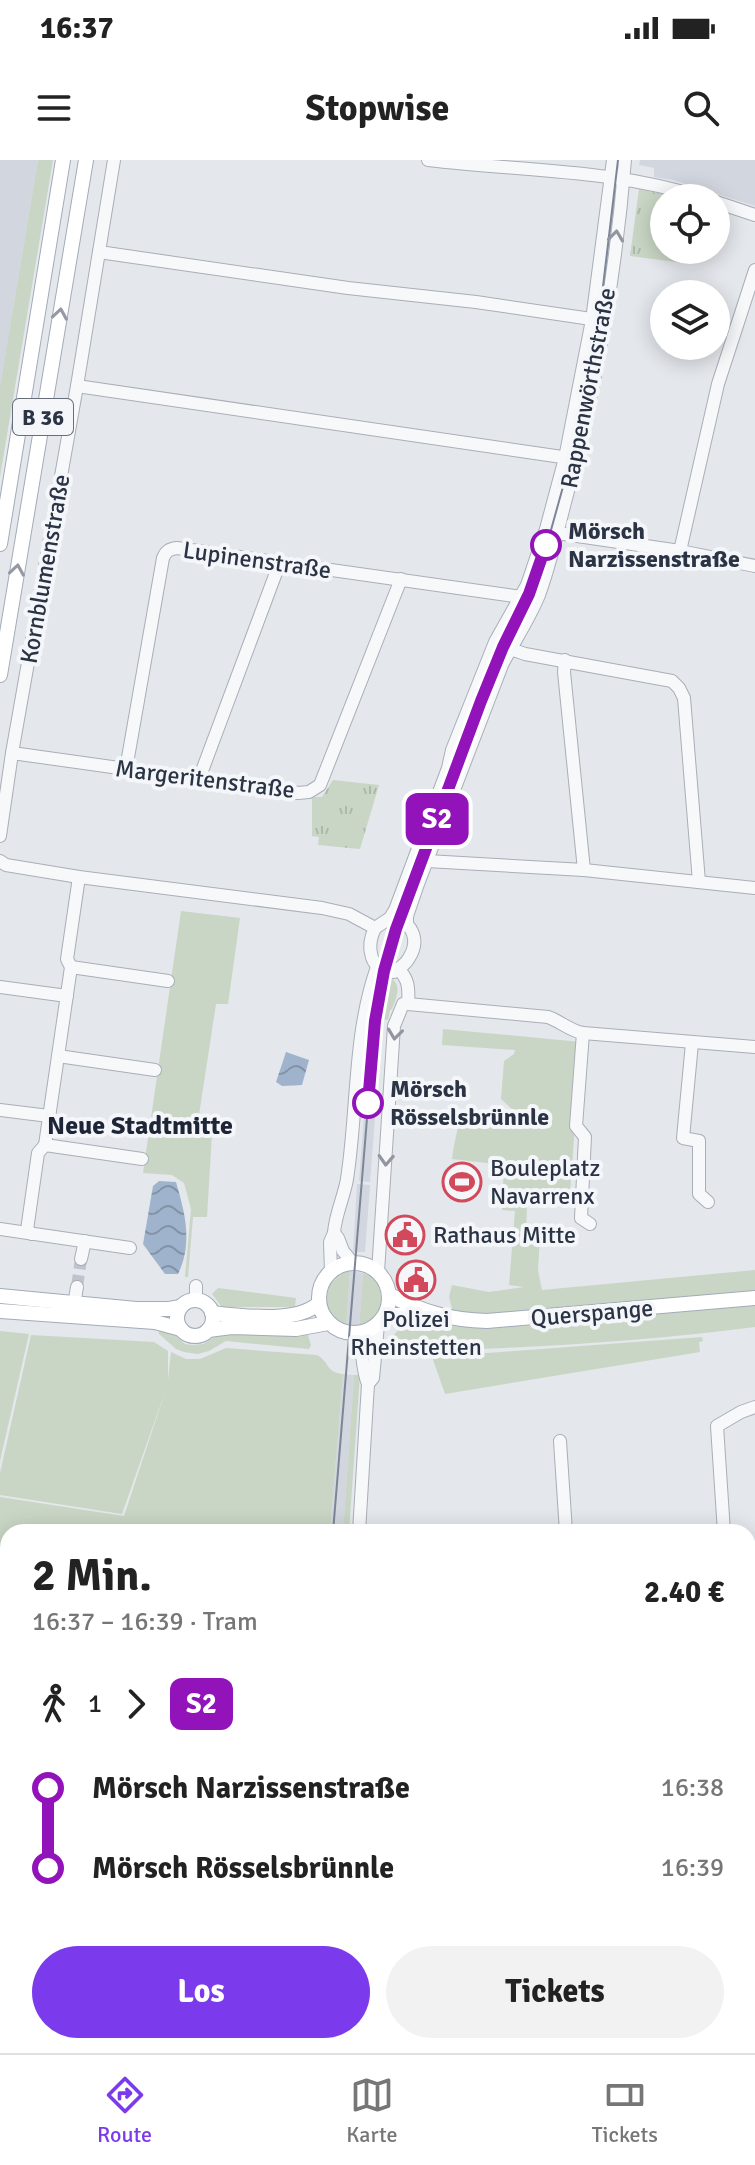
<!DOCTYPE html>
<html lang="de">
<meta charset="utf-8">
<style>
body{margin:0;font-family:Signika,sans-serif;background:#f2f2f2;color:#222;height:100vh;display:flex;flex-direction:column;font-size:30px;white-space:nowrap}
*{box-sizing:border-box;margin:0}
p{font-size:26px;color:#767676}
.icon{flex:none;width:44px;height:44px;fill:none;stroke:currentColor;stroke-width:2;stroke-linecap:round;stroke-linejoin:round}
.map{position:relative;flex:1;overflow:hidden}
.drawer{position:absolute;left:0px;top:1364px;width:756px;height:530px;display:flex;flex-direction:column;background:#fff;border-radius:24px 24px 0 0;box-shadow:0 4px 20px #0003}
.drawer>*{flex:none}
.badge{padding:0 16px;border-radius:12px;font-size:28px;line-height:52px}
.buttons{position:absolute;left:650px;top:24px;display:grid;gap:16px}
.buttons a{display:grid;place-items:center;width:80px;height:80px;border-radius:50%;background:#fff;box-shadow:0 4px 20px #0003;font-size:40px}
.map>.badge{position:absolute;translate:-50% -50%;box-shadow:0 0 0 4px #fff}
.legs{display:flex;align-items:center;gap:12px;height:88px;padding:0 32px;font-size:26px}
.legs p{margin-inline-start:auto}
.headline{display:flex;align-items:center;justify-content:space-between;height:136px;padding:0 32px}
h1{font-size:44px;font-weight:800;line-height:60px}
.primary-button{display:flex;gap:16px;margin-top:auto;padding:16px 32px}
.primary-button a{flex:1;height:92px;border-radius:48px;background:#7c3aed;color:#fff;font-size:32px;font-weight:800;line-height:92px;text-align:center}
.primary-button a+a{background:#f2f2f2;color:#222}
ul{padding:0 32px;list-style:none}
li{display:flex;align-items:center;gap:28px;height:80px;font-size:30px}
li i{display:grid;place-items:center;width:12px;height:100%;margin:0 10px;background:currentColor}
li i::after{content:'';width:20px;height:20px;margin:-10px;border:6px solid;border-radius:50%;background:#fff}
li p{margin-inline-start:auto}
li:first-child i{background:linear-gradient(#0000 50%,currentColor 0)}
li:last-child i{background:linear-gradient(currentColor 50%,#0000 0)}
.status{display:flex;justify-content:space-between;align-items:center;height:56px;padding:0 40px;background:#fff;direction:ltr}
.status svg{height:22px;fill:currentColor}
header{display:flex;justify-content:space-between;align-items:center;height:104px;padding:0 32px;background:#fff;font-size:36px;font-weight:800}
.tab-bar{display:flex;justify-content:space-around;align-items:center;height:112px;border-top:2px solid #e0e0e0;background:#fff;font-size:22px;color:#767676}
.tab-bar a{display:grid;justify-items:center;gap:4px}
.tab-bar .active{color:#7c3aed}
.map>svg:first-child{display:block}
.built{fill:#d2d6de}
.grass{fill:#c9d6c5}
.park{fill:url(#park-tufts)}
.water{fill:url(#water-waves)}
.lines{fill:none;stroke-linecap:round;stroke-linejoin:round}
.minor-tunnel{stroke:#bfc3cb;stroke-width:12;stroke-dasharray:12 6;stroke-linecap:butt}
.minor-casing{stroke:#a9aeb7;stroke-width:14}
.major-casing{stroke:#a3abb8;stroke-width:16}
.minor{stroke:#f7f8fa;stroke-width:12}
.major{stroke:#fff;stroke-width:14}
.tram{stroke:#7d8696;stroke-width:2}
.oneway{stroke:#9196a0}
.oneway2{stroke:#959aa2}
.line-1-casing{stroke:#fff;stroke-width:18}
.line-1{stroke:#9313ba;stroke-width:12}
.stop-1-dot{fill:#fff;stroke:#9313ba;stroke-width:4}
.labels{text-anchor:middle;stroke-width:8;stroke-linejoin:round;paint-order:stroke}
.shield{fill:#f4f6f9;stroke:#676e7b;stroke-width:2}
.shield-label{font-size:22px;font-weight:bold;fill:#2b3445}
.street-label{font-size:24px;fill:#2b3445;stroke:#f4f6f9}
.stop-label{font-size:24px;font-weight:bold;fill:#2b3445;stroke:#f4f6f9;text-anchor:start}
.poi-label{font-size:24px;fill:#2b3445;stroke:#f4f6f9;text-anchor:start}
.neighbourhood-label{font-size:26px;font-weight:bold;fill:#1d2536;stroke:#f4f6f9}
</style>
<div class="status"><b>16:37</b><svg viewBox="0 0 49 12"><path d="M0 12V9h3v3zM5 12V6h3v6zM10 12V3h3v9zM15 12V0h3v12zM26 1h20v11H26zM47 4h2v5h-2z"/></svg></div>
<header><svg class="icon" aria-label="menu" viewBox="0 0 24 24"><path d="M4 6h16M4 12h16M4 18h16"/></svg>Stopwise<svg class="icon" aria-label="search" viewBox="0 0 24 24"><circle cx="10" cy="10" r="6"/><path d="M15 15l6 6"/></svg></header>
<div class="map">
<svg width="755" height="1893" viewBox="0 0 755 1893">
<defs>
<pattern id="park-tufts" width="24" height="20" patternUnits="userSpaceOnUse" patternTransform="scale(2)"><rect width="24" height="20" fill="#c9d6c5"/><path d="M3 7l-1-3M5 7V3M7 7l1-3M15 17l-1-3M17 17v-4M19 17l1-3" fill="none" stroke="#adb8ab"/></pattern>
<pattern id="water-waves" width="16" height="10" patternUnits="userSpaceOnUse" patternTransform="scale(2)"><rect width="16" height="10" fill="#9fb4cc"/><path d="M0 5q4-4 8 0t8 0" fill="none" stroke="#8293a7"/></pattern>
</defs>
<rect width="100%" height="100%" fill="#e4e7ec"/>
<g class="built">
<path d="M 0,0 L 38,0 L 0,226 Z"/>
<path d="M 640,0 L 755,0 L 755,46 L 673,20 L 654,17 L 654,8 L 639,5 Z"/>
<path d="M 371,866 L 382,867 L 370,1022 L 359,1021 Z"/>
<path d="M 357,1024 L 370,1025 L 365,1092 L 353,1092 Z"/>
<path d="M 350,1111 L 363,1113 L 359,1169 L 346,1169 Z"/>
<path d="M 343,1214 L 354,1215 L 343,1372 L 330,1372 Z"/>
</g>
<g class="grass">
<path d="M 38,0 L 53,0 L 0,317 L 0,226 Z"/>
<path d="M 181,751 L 240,758 L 228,844 L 216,844 L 199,955 L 213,957 L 207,1057 L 193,1057 L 188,1117 L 185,1117 L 191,1049 L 184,1023 L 172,1015 L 143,1013 Z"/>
<path d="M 388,816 C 403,824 397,836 392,849 L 390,850 L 388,860 L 369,857 L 379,822 Z"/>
<path d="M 443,869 L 581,882 L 569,1047 L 527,1045 L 526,1076 L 540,1076 L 538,1110 L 542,1130 L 755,1110 L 755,1132 L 504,1155 L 453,1152 L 449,1137 L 452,1125 L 489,1132 L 524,1127 L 509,1125 L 515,1051 L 502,1050 L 504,1005 L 452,999 C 454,981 459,967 461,949 L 512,955 L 513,950 L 501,939 L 504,901 L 514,894 L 515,890 L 442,885 Z"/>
<path d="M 449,1009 L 477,1010 L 476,1035 L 447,1033 Z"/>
<path d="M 345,1111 L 350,1111 L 346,1169 C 328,1159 323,1144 329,1125 Z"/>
<path d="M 363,1113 C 384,1121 386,1143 376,1161 L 359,1169 Z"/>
<path d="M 218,1128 L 296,1138 L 295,1147 L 222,1147 L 212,1134 Z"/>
<path d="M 755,1144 L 755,1167 C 632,1183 508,1189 385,1192 L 386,1184 L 406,1161 L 462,1167 L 520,1166 Z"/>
<path d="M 159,1165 L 171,1172 L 185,1184 L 192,1185 L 203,1184 L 222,1172 L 307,1172 L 311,1185 L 309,1189 L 226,1181 L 209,1191 L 198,1194 L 184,1192 L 176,1189 L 159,1174 Z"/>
<path d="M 0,1171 L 29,1174 L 0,1301 Z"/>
<path d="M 31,1175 L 154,1182 L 168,1191 L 168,1220 L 171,1192 L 186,1199 L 200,1199 L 226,1188 L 317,1195 C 330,1202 325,1212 343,1214 L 330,1372 L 8,1372 L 8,1543 L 0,1542 L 0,1337 L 124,1356 L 166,1229 L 122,1354 L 0,1335 L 0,1313 Z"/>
<path d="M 702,1177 L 703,1181 L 699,1182 L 700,1192 L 445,1234 L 431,1194 L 488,1193 Z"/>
<path d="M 354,1215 L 360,1215 L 349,1372 L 343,1372 Z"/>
</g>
<g class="park">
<path d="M 639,29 L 678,38 L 664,38 L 664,90 L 686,90 L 683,103 L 630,96 Z"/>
<path d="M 333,620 L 379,625 L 360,689 L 318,685 L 319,677 L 312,676 L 312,637 L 322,637 Z"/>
</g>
<g class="water">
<path d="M 286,892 L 309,900 L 302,925 L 282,926 L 276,922 Z"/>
<path d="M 159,1021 L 176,1022 C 185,1053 193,1083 178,1114 L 165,1114 L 143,1084 L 153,1026 Z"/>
</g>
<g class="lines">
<path class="minor-tunnel" d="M 77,1127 L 81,1099"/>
<g class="minor-casing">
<g id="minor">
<path d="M 428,0 C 520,11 615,9 703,38"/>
<path d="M 716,42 L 755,55"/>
<path d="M 99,92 L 348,128 L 476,142 L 598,160"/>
<path d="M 77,226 L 569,298"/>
<path d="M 557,373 L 680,391 L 755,406"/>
<path d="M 680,391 L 718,224 L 755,110"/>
<path d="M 505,487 L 525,494 L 672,521 L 679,528 L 684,538 L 699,722"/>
<path d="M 565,500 L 564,512 L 584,710"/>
<path d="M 12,593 L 298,633 L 309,632 L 320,625 L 401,419"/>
<path d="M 126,609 L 163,398 C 166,391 169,389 177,388 L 521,437"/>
<path d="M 199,619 L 280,402"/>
<path d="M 0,676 L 12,593 L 77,226 L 114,0"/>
<path d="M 0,701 L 6,705 L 79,717 L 322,748 L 349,754 L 375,768"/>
<path d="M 427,701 L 584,710 L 755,728"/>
<path d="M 390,758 L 395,750 L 448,608 L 452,590 L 495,482 L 527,425 L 546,369 L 565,298 L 592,160 L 613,0"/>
<path d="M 390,758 C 411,759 421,779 409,798 C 406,804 400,808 394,812 C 369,812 366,786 375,768 Z"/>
<path d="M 407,762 L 407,756 L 418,724 L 502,505 C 514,481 529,460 539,435 C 551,403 558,368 567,335 C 596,226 616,113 625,0"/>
<path d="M 71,807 L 168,821"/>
<path d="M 398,809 C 409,819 409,829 408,844"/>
<path d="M 0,827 L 67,836"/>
<path d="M 408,844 L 548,857 C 560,861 570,871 583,873 L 755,887"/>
<path d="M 583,873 L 576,966 L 585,977 L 581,1058 L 590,1064"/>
<path d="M 692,883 L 683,978 L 699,981 L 699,1034 L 708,1042"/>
<path d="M 58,896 L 155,910"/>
<path d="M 0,950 L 49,956"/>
<path d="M 45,985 L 142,999"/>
<path d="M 0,1069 L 130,1088"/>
<path d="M 334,1073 L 338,1078 L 343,1091 L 353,1103"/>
<path d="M 32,1074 L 27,1070 L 38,993 L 45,985 L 71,807 L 67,799 L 79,717"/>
<path d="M 81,1099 L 85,1081"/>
<path d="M 331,1112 L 330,1082 L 334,1073 C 335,1055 344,1037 347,1019 C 358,948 353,875 377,807"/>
<path d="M 378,1112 L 394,866 L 403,844 L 408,844"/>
<path d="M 196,1140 L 196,1126"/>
<path d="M 73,1151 L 77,1127"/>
<path d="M 357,1174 C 364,1190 361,1208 368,1224 L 359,1372"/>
<path d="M 368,1224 L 373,1218 L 378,1165"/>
<path d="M 560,1281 L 566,1372"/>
<path d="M 724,1372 L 717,1266 L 741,1252 L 755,1247"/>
<path d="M 748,1450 L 755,1450"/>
<path d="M 0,1550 L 8,1551"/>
<path d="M 748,1570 L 755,1580"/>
<path d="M 748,1674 L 755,1673"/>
<path d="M 0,1693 L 8,1694"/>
<path d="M 748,1790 L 755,1788"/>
<path d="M 748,1847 L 755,1855"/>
<path d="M 0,1873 L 8,1873"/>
<path d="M 311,1886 L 316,1889"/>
<path d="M 468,1886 L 468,1893"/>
<path d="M 567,1886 L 568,1893"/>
<path d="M 59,1893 L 60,1886"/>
<path d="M 195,1893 L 195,1886"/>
<path d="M 343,1893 L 344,1886"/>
</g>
</g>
<g class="major-casing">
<g id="major">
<path d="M 0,384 L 63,0"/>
<path d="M 0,515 L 86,0"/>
<circle cx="354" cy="1138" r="35"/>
<path d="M 390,1135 C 422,1152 450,1160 487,1161 L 755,1138"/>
<path d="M 0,1136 L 136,1149 L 169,1149 L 181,1147"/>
<circle cx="195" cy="1158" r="18"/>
<path d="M 0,1151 L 155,1162 L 181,1169"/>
<path d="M 212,1153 C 242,1156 297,1164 319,1143"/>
<path d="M 384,1157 L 395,1155 L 427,1154"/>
<path d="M 208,1170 L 232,1167 L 296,1169 L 328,1163"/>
</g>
</g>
<use href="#minor" class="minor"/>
<use href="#major" class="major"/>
<g class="tram">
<path d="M 333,1372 L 375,861 L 384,811 L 404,747 L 481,541 L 503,487 L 529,434 L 551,370 L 571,298 L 599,160 L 618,0"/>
<path d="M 327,1886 L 328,1893"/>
</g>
</g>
<defs><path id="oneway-chevron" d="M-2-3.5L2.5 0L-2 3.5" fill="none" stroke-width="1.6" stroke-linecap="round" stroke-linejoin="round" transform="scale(2)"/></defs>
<g class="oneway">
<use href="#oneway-chevron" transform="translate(616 76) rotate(-83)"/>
<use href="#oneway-chevron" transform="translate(395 874) rotate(97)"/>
<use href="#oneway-chevron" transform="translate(386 1000) rotate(93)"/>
</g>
<g class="oneway2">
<use href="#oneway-chevron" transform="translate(60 154) rotate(-81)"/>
<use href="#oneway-chevron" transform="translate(17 410) rotate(-81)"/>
</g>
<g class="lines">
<g class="line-1-casing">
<path id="line-1" d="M 368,943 L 375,861 L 384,811 L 396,769 L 481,541 L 503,487 L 529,434 L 546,385"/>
</g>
<use href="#line-1" class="line-1"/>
</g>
<defs>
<g id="stadium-ring" transform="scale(2)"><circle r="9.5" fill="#f4f6f9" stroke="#d1495b" stroke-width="1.5"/><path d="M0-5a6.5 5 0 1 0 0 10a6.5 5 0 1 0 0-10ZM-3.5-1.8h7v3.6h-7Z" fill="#d1495b"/></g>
<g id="civic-ring" transform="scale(2)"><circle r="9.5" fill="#f4f6f9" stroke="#d1495b" stroke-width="1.5"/><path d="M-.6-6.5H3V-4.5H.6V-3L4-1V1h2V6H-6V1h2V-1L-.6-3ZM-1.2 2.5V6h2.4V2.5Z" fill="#d1495b"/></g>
</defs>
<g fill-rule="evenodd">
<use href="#stadium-ring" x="462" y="1022"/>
<use href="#civic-ring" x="405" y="1075"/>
<use href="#civic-ring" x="416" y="1120"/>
</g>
<g class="stop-1-dot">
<circle cx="546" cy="385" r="14"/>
<circle cx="368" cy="943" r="14"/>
</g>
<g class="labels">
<rect class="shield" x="13" y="239" width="60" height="36" rx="6"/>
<g class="shield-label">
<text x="43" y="265">B 36</text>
</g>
<g class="street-label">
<text transform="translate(588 228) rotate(-79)" y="8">Rappenwörthstraße</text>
<text transform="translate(257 400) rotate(8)" y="8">Lupinenstraße</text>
<text transform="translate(45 409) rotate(-80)" y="8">Kornblumenstraße</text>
<text transform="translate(205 619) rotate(7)" y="8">Margeritenstraße</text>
<text transform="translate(592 1153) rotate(-5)" y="8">Querspange</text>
</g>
<g class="stop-label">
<text x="568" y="379">Mörsch<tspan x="568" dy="28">Narzissenstraße</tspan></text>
<text x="390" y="937">Mörsch<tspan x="390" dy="28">Rösselsbrünnle</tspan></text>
</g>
<g class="poi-label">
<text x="490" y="1016">Bouleplatz<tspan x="490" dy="28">Navarrenx</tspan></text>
<text x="433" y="1083">Rathaus Mitte</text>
<text x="416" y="1167" text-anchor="middle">Polizei<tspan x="416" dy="28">Rheinstetten</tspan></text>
</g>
<g class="neighbourhood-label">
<text x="140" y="974">Neue Stadtmitte</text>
</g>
</g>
</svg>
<div class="buttons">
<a><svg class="icon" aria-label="locate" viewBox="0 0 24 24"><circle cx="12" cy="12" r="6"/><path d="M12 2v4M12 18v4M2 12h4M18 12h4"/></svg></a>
<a><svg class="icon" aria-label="layers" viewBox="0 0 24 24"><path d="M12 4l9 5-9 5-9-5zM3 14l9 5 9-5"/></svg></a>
</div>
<b class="badge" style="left:437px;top:659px;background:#9313ba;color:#fff">S2</b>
<section class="drawer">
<div class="headline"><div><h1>2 Min.</h1><p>16:37 – 16:39 · Tram</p></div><b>2.40 €</b></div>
<div class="legs"><svg class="icon" aria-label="walk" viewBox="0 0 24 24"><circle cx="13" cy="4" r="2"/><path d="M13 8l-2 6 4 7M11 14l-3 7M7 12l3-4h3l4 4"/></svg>1<svg class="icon" aria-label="forward" viewBox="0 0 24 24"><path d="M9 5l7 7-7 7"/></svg><b class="badge" style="background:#9313ba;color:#fff">S2</b></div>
<ul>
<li><i style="color:#9313ba"></i><b>Mörsch Narzissenstraße</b><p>16:38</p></li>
<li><i style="color:#9313ba"></i><b>Mörsch Rösselsbrünnle</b><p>16:39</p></li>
</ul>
<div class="primary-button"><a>Los</a><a>Tickets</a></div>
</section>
</div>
<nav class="tab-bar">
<a class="active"><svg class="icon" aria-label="directions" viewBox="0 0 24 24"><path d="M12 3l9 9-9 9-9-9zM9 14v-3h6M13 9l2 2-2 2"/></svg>Route</a>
<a><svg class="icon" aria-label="map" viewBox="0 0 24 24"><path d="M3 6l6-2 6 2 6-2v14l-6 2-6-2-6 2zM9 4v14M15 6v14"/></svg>Karte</a>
<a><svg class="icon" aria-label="tickets" viewBox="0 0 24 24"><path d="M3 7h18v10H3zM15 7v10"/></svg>Tickets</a>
</nav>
